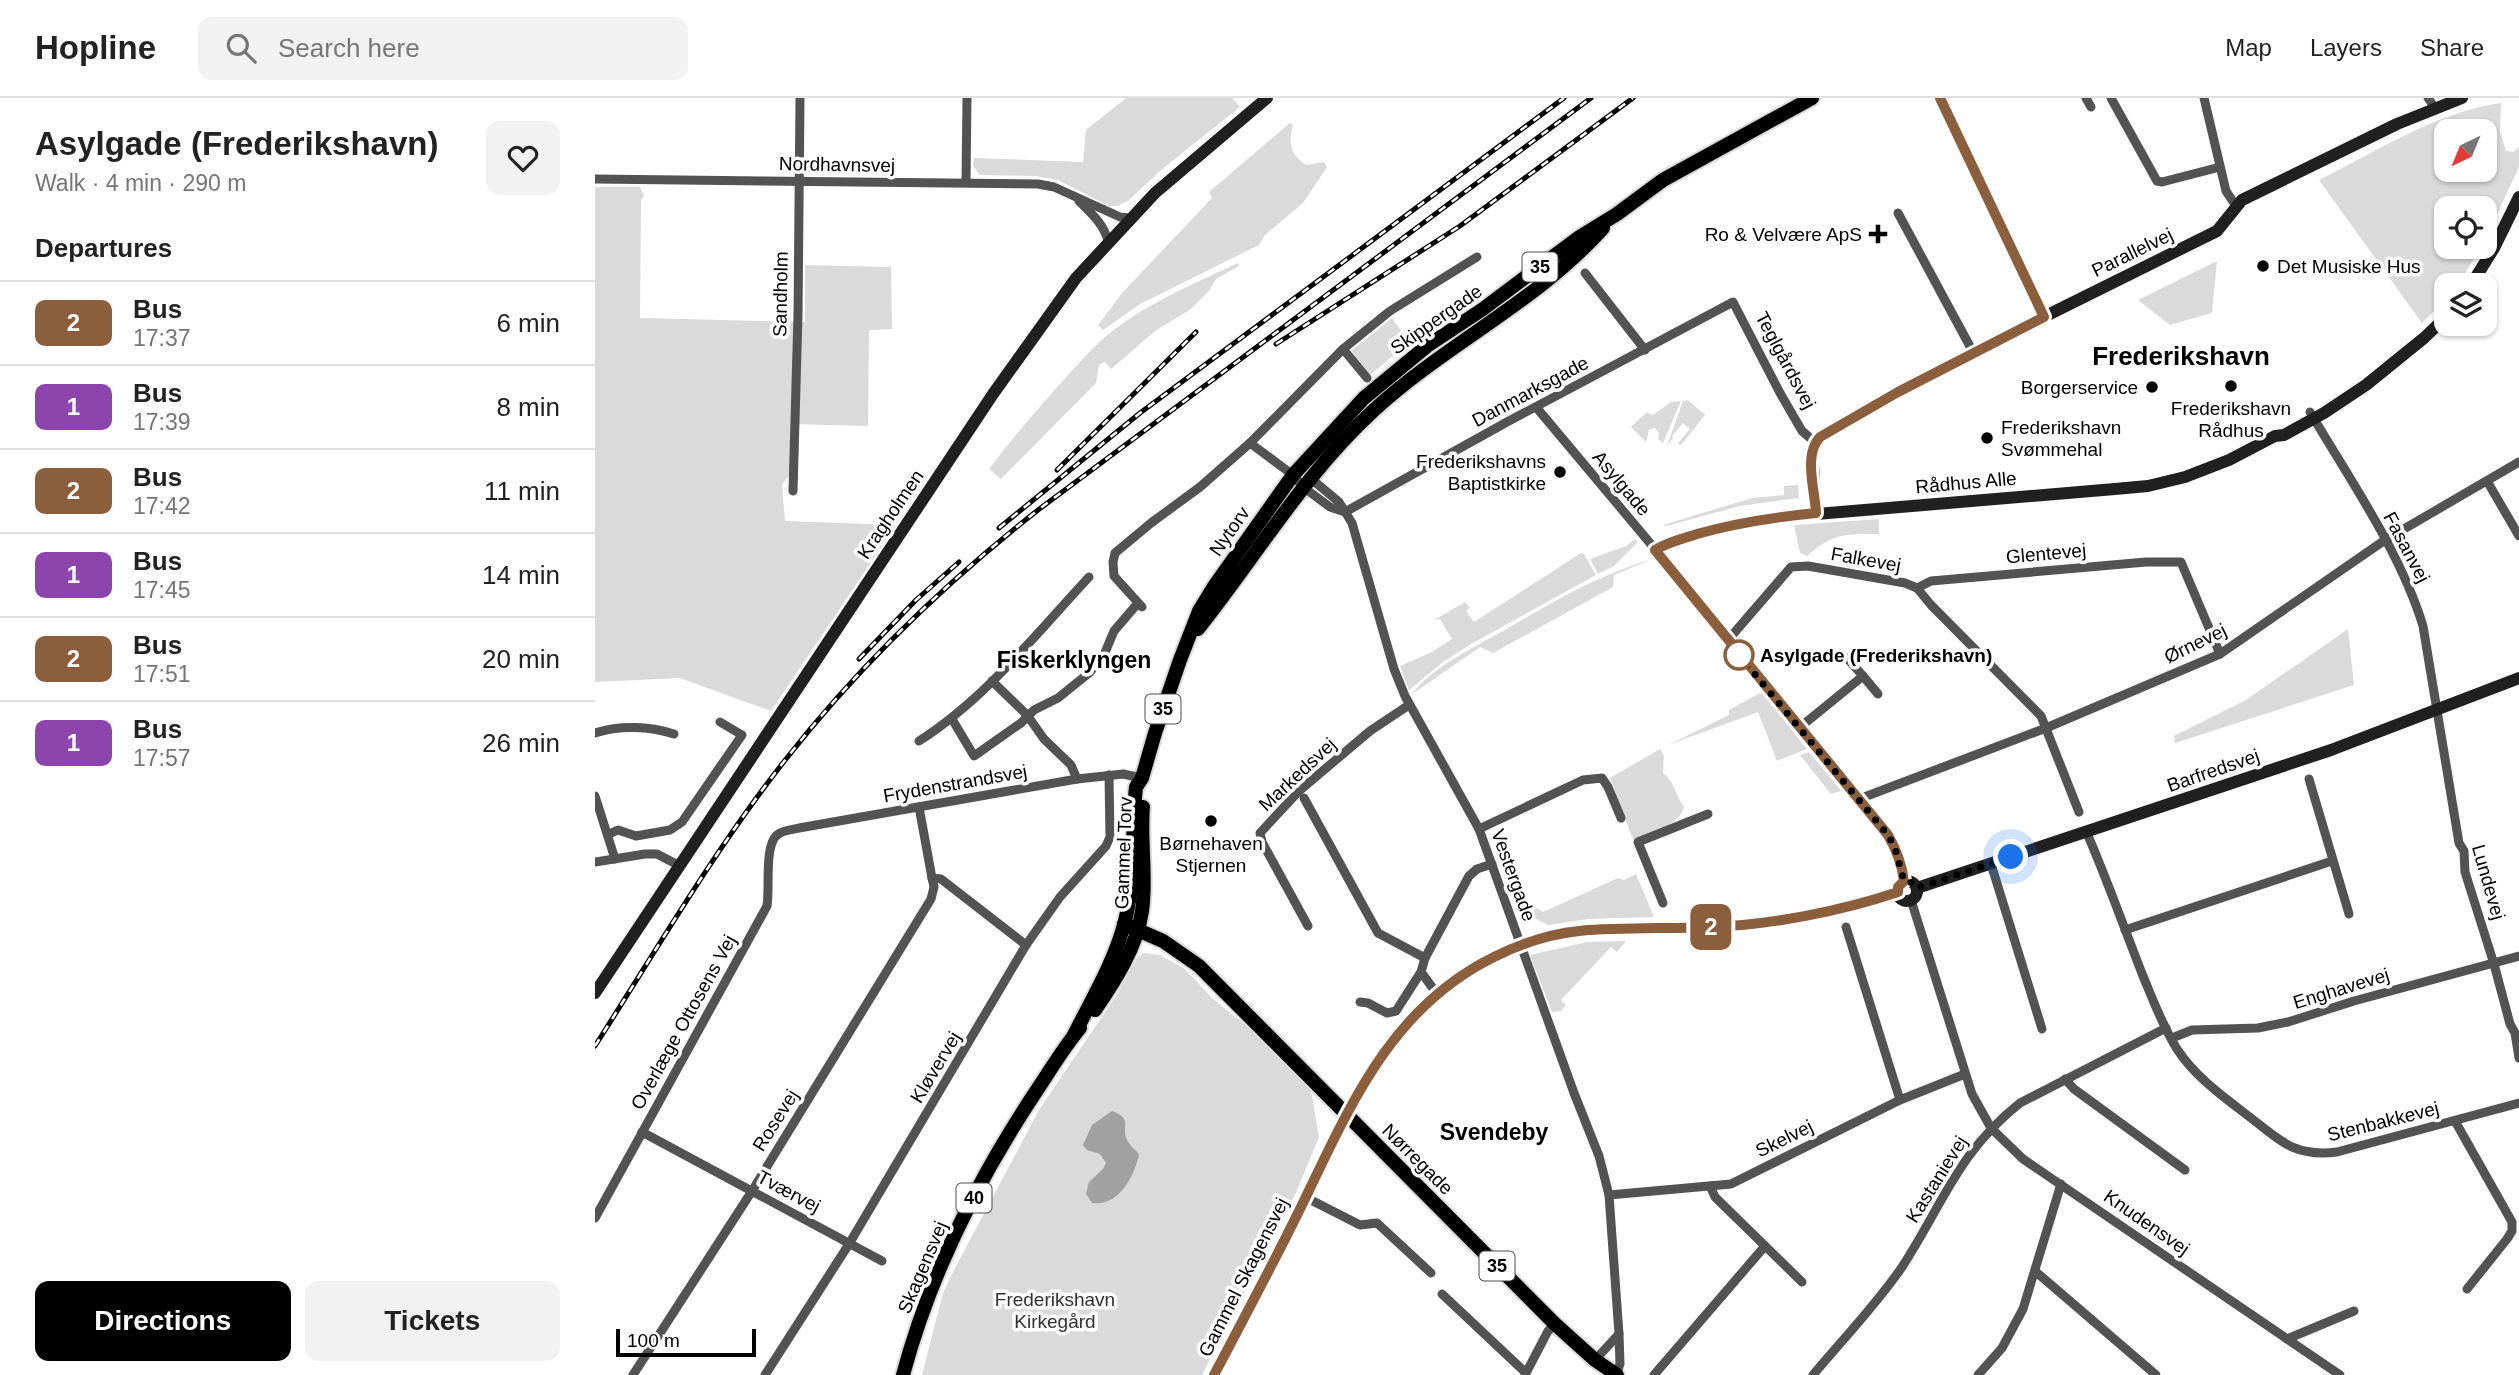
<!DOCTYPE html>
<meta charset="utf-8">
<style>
body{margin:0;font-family:Helvetica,sans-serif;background:#f2f2f2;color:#222;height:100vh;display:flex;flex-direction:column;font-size:26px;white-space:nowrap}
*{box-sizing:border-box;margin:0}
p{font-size:23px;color:#767676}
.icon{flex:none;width:38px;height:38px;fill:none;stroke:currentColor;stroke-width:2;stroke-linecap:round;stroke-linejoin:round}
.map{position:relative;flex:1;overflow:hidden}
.drawer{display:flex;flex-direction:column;background:#fff;width:595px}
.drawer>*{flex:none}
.badge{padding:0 14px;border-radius:10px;font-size:24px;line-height:46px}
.needle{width:46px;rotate:223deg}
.controls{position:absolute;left:1839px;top:21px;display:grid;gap:14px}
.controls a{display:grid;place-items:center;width:63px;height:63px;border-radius:14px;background:#fff;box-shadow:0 2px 5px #0004;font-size:35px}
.scale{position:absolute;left:21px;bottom:18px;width:140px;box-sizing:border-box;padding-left:7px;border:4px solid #000;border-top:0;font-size:19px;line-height:24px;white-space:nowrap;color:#000;-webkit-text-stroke:5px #fff;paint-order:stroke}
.you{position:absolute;width:35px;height:35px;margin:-18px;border:5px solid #fff;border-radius:50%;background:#1a73e8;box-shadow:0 0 0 10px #1a73e833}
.map>.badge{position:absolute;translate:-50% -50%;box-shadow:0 0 0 4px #fff}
h2{padding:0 35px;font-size:26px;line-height:63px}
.round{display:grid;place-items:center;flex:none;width:74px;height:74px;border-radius:14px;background:#f2f2f2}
.summary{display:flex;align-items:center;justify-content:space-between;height:119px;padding:0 35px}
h1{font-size:33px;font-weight:600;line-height:52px}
.button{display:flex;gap:14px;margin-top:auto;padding:14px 35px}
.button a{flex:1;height:80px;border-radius:14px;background:#000;color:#fff;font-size:28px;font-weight:600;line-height:80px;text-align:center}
.button a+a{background:#f2f2f2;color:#222}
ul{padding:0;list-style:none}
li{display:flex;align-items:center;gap:21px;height:84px;padding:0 35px;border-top:2px solid #e0e0e0}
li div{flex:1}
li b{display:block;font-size:26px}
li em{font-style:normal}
li .badge{min-width:77px;font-weight:700;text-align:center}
header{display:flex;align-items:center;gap:42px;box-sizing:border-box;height:98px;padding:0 35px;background:#fff;border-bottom:2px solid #e0e0e0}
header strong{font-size:33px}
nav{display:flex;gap:38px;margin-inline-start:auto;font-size:24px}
.search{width:490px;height:63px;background:#f2f2f2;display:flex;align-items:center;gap:18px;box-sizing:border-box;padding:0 24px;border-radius:14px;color:#767676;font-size:26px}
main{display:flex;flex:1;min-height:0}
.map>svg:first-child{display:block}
.green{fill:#dadada;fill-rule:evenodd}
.water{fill:#a1a1a1}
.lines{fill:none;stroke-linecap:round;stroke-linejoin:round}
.primary-casing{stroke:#dbdbdb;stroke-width:18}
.street{stroke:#535353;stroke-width:9}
.secondary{stroke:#202020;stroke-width:12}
.primary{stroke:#000;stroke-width:14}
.rail-casing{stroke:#000;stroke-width:5}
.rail{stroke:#fff;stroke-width:2.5;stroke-dasharray:8;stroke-linecap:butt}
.line-casing{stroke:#fff;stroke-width:16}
.line{stroke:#8b5e3c;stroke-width:10}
.walk{stroke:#000;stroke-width:7;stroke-dasharray:0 12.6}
.poi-dot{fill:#000;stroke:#fff;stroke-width:2.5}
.stop-dot{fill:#fff;stroke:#8b5e3c;stroke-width:3.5}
.labels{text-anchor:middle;stroke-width:7;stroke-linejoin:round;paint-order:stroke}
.shield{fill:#fff;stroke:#4c4c4c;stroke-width:2}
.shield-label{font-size:18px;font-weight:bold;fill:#000}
.street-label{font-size:19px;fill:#000;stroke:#fff}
.poi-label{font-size:19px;fill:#000;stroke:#fff;text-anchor:end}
.stop-label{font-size:19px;font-weight:bold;fill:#000;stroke:#fff;text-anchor:start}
.park-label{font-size:19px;fill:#313131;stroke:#fff}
.quarter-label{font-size:23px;font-weight:bold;fill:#000;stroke:#fff}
.district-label{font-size:26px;font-weight:bold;fill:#000;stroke:#fff}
</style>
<header>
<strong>Hopline</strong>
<div class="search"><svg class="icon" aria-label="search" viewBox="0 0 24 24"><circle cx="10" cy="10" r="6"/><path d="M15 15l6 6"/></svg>Search here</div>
<nav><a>Map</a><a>Layers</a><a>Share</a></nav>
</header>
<main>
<section class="drawer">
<div class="summary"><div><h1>Asylgade (Frederikshavn)</h1><p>Walk · 4 min · 290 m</p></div><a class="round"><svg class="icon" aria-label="heart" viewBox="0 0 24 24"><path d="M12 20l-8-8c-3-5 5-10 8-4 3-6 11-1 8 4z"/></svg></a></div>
<h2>Departures</h2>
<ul>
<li><span class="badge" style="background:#8b5e3c;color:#fff">2</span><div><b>Bus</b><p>17:37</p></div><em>6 min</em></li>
<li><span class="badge" style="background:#8e44ad;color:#fff">1</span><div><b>Bus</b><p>17:39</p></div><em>8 min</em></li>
<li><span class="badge" style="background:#8b5e3c;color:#fff">2</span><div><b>Bus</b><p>17:42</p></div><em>11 min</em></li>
<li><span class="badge" style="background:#8e44ad;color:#fff">1</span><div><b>Bus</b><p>17:45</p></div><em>14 min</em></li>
<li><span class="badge" style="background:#8b5e3c;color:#fff">2</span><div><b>Bus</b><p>17:51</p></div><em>20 min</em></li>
<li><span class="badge" style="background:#8e44ad;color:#fff">1</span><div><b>Bus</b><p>17:57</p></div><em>26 min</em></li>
</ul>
<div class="button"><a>Directions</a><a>Tickets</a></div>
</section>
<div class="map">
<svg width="1924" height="1277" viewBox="0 0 1924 1277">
<rect width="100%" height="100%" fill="#fff"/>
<g class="green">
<path d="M 531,0 L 637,0 L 645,9 L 566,72 L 533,103 L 522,108 L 514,108 L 463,82 L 440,78 L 385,77 L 378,68 L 379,60 L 488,64 L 491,32 Z"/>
<path d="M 1906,5 L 1905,33 L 1911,53 L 1919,54 L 1924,49 L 1924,69 L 1890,142 L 1890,110 L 1852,110 L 1852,149 L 1886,149 L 1863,187 L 1852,187 L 1851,201 L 1827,225 L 1724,82 C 1781,54 1841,14 1906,5 ZM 1852,33 L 1890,33 L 1890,72 L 1852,72 Z"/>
<path d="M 695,25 L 698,27 C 693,46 695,56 711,67 L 729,64 L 732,69 L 708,105 L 670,137 L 664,147 L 545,206 L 508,232 L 503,227 L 528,194 L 617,100 L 614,94 Z"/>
<path d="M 0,89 L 45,89 L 49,98 L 46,102 L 45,220 L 210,224 L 210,167 L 296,169 L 297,231 L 274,232 L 273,328 L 196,326 L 196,376 L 187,386 L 190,423 L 301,427 L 176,613 L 85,580 L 0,584 Z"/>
<path d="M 1622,163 L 1617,215 L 1575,227 L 1543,202 Z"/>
<path d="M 643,165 L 644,168 L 621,181 L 614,193 L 596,211 L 560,233 L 516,271 L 510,264 L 504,267 L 501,285 L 406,381 L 394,371 C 419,338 446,307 474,276 C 490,259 505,241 524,228 C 561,201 603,184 643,165 Z"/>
<path d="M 797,220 L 816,246 L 799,257 L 774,278 L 756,253 Z"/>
<path d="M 1093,302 L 1110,317 L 1086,347 L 1083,345 L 1095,331 L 1088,325 L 1077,338 L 1078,340 L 1072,348 L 1088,303 Z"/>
<path d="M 1086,303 L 1068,345 L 1063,341 L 1064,335 L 1060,330 L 1054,332 L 1051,344 L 1036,329 L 1052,314 L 1058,317 L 1076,304 Z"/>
<path d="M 1203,387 L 1204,400 L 1145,408 L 1071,428 L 1068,427 L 1157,400 L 1189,397 L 1189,388 Z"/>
<path d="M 1284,421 L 1284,436 C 1251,436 1238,435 1212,458 L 1205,455 L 1199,427 Z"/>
<path d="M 1040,441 L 1043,444 L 1019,468 L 1003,476 L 995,461 L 1031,448 Z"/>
<path d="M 986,455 L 989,456 L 1001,477 L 876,546 L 848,564 L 814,592 L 805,568 L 837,554 L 857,541 L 845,521 L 839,522 L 870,504 L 875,510 L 871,513 L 879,524 Z"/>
<path d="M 1057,461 L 1019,477 L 1018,489 L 898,555 L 885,549 L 816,597 C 839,568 876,551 908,533 C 956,505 1003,477 1057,461 Z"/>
<path d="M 1753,531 L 1759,587 L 1580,645 L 1579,638 L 1651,602 Z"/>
<path d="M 1165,595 L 1168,596 L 1212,651 L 1182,663 L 1163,614 L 1073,647 L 1134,617 L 1134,612 Z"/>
<path d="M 1065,651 L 1069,658 L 1068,675 C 1080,684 1080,697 1089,709 C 1084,728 1058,732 1042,741 L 1037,739 L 1015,680 Z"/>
<path d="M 1214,654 L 1245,691 L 1245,693 L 1236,696 L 1205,657 Z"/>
<path d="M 1041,776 L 1059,819 L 993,821 L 953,827 L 925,812 L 922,805 L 931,801 L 934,806 L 948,814 L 1023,780 L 1029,782 Z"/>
<path d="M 1031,843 L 1022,854 L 1016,849 L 966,902 L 971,907 L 966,913 L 957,914 L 935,857 L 992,844 Z"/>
<path d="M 549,855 L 565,857 L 590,871 L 617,900 L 654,930 L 716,993 L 724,1039 L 700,1097 L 607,1277 L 327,1277 L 348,1195 L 359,1172 L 444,1012 L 521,898 L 542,860 Z"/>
</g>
<path class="water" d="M 517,1013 C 538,1021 526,1027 532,1042 C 534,1047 541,1052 544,1056 C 540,1077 524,1109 497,1105 L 491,1096 L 494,1084 L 508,1071 L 511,1065 L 505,1056 L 492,1052 L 488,1047 L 497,1027 Z"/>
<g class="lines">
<g class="primary-casing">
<g id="primary">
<path d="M 603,531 C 662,457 709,376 779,312 C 852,245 942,204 1008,130"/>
<path d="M 529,826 L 568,843 L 604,868 L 960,1226 L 1000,1262 L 1022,1277"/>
<path d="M 500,912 C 520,883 542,849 547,813 C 552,779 545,744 548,709"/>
<path d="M 479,937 C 497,901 520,863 530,823 C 541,780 536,733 541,689 L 547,680 L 560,635 L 585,562 L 604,513 L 620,487 L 698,377 L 769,300 L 832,248 L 888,211 L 983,140 L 1022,116 L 1068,82 L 1217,0"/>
<path d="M 308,1277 C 335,1176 384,1079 442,992 C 456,971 469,949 485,930"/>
</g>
</g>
<g class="street">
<path d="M 1345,0 L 1449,219"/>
<path d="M 1491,0 L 1496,9"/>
<path d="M 1516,0 L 1562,83 L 1567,84 L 1625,69"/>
<path d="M 1609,0 L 1631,93 L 1641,108"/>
<path d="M 1833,0 L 1840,10"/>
<path d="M 0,81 L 443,86 L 459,89 L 525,119 L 534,120"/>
<path d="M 371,84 L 372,0"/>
<path d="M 484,103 C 496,115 509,126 513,143"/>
<path d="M 1303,115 L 1378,254"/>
<path d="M 990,175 L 1050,252"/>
<path d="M 748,251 L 772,280"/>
<path d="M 941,309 L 1060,451 L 1293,737 L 1300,750 L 1309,783"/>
<path d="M 1715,314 C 1755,382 1805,453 1828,528 L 1864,745 L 1869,753 L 1870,774 L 1899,866 L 1915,926 L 1920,935 L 1924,960"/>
<path d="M 655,345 L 698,377 L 708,389 L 735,409 L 750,414"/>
<path d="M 714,379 L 744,404 L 757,425 L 799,571 L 810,598 L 884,731 L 979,995 L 1004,1058 L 1014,1097 L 1024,1236 L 1025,1266 L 1021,1277"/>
<path d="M 1892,383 L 1924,438"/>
<path d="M 198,393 L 203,217 L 205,0"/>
<path d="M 750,414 L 912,324 L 1138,204 L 1185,295 L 1207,333 L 1220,344"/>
<path d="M 1322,490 L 1336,483 L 1551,464 L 1586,464 L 1625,556"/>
<path d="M 547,509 L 519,478 L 518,464 L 520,455 L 556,425 L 605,389 L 655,345 L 748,251 L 795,213 L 882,159"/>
<path d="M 1133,542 L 1196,469 L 1213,468 L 1310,485 L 1322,490 L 1336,507 L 1446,618 L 1484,714"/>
<path d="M 1252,560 L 1268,578"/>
<path d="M 397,583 L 432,617 L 449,641 L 476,667 L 482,681"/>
<path d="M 357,621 L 379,658 L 426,625 L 439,612 L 463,600 L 494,575 L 509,557 L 519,533 L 543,505"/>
<path d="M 1204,630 L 1268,578 L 1283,596"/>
<path d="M 0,635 C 25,627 54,628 79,636"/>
<path d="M 324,643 C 390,601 441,536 494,479"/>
<path d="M 1714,681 L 1754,816"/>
<path d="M 0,698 L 20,761"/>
<path d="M 709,700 L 783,835 L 830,860"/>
<path d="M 1264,701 L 1451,630 L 1625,556 L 1790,442 L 1924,364"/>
<path d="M 324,709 L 337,780 L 346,781 L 431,847"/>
<path d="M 884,731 L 988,682 L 1007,680 L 1013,689 L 1026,720"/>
<path d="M 1491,733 C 1512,781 1529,830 1548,878 C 1558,902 1568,929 1582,951 C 1600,979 1630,1000 1656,1020 C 1687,1044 1700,1059 1742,1054 L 1924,1005"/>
<path d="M 14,736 L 23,732 L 41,738 L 75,732 L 87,724 L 147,637 L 125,624"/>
<path d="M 0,764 L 50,756 L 62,756 L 85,768"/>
<path d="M 1396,766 L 1447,931"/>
<path d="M 1316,802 L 1377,996 L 1396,1030 L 1428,1061 L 1745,1277"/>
<path d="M 1068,805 L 1043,744 L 1113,716"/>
<path d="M 713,828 L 667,744 L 665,735 L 704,693 L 775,633 L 814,607"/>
<path d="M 1251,829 L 1305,1002"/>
<path d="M 1530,832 L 1737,763"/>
<path d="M 826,874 L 842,896"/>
<path d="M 765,904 L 773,905 L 792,915 L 801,913 L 826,874 L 830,860 L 874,778 L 882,771 L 897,766"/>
<path d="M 1577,940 L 1597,932 L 1663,930 L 1693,924 L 1759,903 L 1924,858"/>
<path d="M 1470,981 L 1479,991 L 1590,1072"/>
<path d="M 1860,1023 L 1917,1124 L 1917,1133 L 1912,1141 L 1872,1191"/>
<path d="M 47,1034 L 287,1163"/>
<path d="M 1115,1088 L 1120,1099 L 1207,1184"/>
<path d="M 1014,1097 L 1136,1086 L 1305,1002 L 1370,976"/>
<path d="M 710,1099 L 765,1127 L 782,1125 L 836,1175"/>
<path d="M 0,1120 L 172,808 C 175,791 169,748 182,737 C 188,732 197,732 204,730 L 482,681 L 528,676 L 547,680"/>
<path d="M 1440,1173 L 1561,1277"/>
<path d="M 847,1196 L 931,1275"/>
<path d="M 1692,1241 L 1759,1213"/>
<path d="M 1000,1262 L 1024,1236"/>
<path d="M 38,1277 L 157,1093 L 336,801 L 339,789 L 337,780"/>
<path d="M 170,1277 L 254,1146 L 431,847 L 465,799 L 511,748 L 515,739 L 514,677"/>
<path d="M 930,1277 L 953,1233 L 960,1226"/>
<path d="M 1059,1277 L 1170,1148"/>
<path d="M 1218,1277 C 1248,1241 1281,1207 1307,1169 C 1348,1106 1363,1054 1425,1005 L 1571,930"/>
<path d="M 1383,1277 L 1407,1250 L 1428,1211 L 1466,1086"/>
</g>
<g class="secondary">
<path d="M 1876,187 L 1899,150 L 1924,99"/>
<path d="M 1221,415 L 1217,351 L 1220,344 L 1233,333 L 1378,254 L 1622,133 L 1647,102 L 1802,26 L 1867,0"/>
<path d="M 1060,451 L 1072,445 L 1162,421 L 1520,391 L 1553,388 L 1590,379 L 1634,362 L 1680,338 L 1689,337 L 1729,315 L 1771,287 L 1829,240 L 1852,218"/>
<circle cx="1312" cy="793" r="10"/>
<path d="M 1322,790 L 1736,652 L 1924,580"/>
<path d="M 0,895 L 398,296 L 481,180 L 560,95 L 672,0"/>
<path d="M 619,1277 C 648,1222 677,1168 704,1113 C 753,1012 794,912 899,859 C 925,846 955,836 984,833 C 1028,828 1072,831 1116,829 C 1174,827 1248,814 1303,794"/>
</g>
<use href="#primary" class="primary"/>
<g class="rail-casing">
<g id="rail">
<path d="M 681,246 L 865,128 L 1038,0"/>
<path d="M 462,372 L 601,234"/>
<path d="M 404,430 L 545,315 L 969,0"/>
<path d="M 264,561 L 321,502 L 364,464"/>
<path d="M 0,948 C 62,851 120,751 191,661 C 264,568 349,486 443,412 L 996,0"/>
</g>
</g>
<use href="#rail" class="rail"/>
</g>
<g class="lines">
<g class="line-casing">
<path id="line" d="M 619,1277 C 648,1222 677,1168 704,1113 C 753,1013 793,911 899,859 C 925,846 955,836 984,833 C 1028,829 1072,831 1116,829 C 1175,827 1247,813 1303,794 L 1303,789 L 1309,783 C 1307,767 1301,751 1293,737 L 1060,452 C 1073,444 1087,441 1102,436 C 1141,425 1180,419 1221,415 C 1220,392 1208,357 1225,339 L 1303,294 L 1449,219 L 1345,0"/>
</g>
<use href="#line" class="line"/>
<path class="walk" d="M 1144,557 L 1293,737 L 1300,750 L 1309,783 L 1318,785 L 1322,790 L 1416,759"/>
</g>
<g class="poi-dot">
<path d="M1279.5 125.5h7v7h7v7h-7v7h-7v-7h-7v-7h7z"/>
<circle cx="1668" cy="168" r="7"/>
<circle cx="1636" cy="288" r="7"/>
<circle cx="1557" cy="289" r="7"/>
<circle cx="1392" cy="340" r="7"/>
<circle cx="965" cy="374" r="7"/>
<circle cx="616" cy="723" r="7"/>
</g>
<circle class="stop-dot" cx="1144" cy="557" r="14"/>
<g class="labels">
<g class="shield">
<rect x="927.5" y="154.5" width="35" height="29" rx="5"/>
<rect x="550.5" y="596.5" width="35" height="29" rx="5"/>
<rect x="361.5" y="1085.5" width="35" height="29" rx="5"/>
<rect x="884.5" y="1153.5" width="35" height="29" rx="5"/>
</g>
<g class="shield-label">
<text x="945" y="175">35</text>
<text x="568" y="617">35</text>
<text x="379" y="1106">40</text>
<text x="902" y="1174">35</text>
</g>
<g class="street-label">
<text transform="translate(242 66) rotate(1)" y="7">Nordhavnsvej</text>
<text transform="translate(1537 154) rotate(-26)" y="7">Parallelvej</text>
<text transform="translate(185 196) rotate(-89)" y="7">Sandholm</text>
<text transform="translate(841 221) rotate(-35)" y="7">Skippergade</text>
<text transform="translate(1191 262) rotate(62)" y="7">Teglgårdsvej</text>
<text transform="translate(935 293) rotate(-28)" y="7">Danmarksgade</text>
<text transform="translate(1371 384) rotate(-5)" y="7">Rådhus Alle</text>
<text transform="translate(1027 385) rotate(50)" y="7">Asylgade</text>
<text transform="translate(295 416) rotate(-56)" y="7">Kragholmen</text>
<text transform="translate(634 433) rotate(-55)" y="7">Nytorv</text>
<text transform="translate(1812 449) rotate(62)" y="7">Fasanvej</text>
<text transform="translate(1451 455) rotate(-5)" y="7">Glentevej</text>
<text transform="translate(1271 461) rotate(10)" y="7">Falkevej</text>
<text transform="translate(1600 545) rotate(-26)" y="7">Ørnevej</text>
<text transform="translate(1618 672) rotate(-19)" y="7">Barfredsvej</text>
<text transform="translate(702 676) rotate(-43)" y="7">Markedsvej</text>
<text transform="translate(360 685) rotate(-10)" y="7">Frydenstrandsvej</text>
<text transform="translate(528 755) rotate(-88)" y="7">Gammel Torv</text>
<text transform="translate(919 777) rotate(70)" y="7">Vestergade</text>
<text transform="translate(1894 784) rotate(74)" y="7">Lundevej</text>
<text transform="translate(1746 890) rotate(-17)" y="7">Enghavevej</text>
<text transform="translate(88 924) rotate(-61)" y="7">Overlæge Ottosens Vej</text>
<text transform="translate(340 969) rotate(-59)" y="7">Kløvervej</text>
<text transform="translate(180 1022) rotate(-58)" y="7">Rosevej</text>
<text transform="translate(1788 1023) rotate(-14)" y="7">Stenbakkevej</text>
<text transform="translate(1189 1040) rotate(-26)" y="7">Skelvej</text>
<text transform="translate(823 1061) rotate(45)" y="7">Nørregade</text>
<text transform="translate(1341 1081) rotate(-58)" y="7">Kastanievej</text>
<text transform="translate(194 1093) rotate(28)" y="7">Tværvej</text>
<text transform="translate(1552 1124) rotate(35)" y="7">Knudensvej</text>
<text transform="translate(327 1169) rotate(-67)" y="7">Skagensvej</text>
<text transform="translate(648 1179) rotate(-63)" y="7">Gammel Skagensvej</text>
</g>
<g class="poi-label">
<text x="1267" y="143">Ro &amp; Velvære ApS</text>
<text x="1682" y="175" text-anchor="start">Det Musiske Hus</text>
<text x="1543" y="296">Borgerservice</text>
<text x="1636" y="317" text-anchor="middle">Frederikshavn<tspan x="1636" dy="22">Rådhus</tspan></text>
<text x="1406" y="336" text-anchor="start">Frederikshavn<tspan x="1406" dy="22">Svømmehal</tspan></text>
<text x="951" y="370">Frederikshavns<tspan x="951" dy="22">Baptistkirke</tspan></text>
<text x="616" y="752" text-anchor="middle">Børnehaven<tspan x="616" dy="22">Stjernen</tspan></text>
</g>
<g class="stop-label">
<text x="1165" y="564">Asylgade (Frederikshavn)</text>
</g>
<g class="park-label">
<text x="460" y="1208">Frederikshavn<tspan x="460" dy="22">Kirkegård</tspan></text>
</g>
<g class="quarter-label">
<text x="479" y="570">Fiskerklyngen</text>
<text x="899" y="1042">Svendeby</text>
</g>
<g class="district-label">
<text x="1586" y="267">Frederikshavn</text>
</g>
</g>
</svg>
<div class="controls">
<a><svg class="needle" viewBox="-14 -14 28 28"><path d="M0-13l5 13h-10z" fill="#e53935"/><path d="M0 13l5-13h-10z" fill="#767676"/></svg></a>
<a><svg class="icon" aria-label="locate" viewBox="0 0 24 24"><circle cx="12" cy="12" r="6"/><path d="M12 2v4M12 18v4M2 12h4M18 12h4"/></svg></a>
<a><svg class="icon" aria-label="layers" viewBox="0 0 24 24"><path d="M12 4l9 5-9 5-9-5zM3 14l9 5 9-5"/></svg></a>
</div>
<div class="scale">100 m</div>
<div class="you" style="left:1416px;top:759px"></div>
<b class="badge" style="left:1116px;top:829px;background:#8b5e3c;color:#fff">2</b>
</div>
</main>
